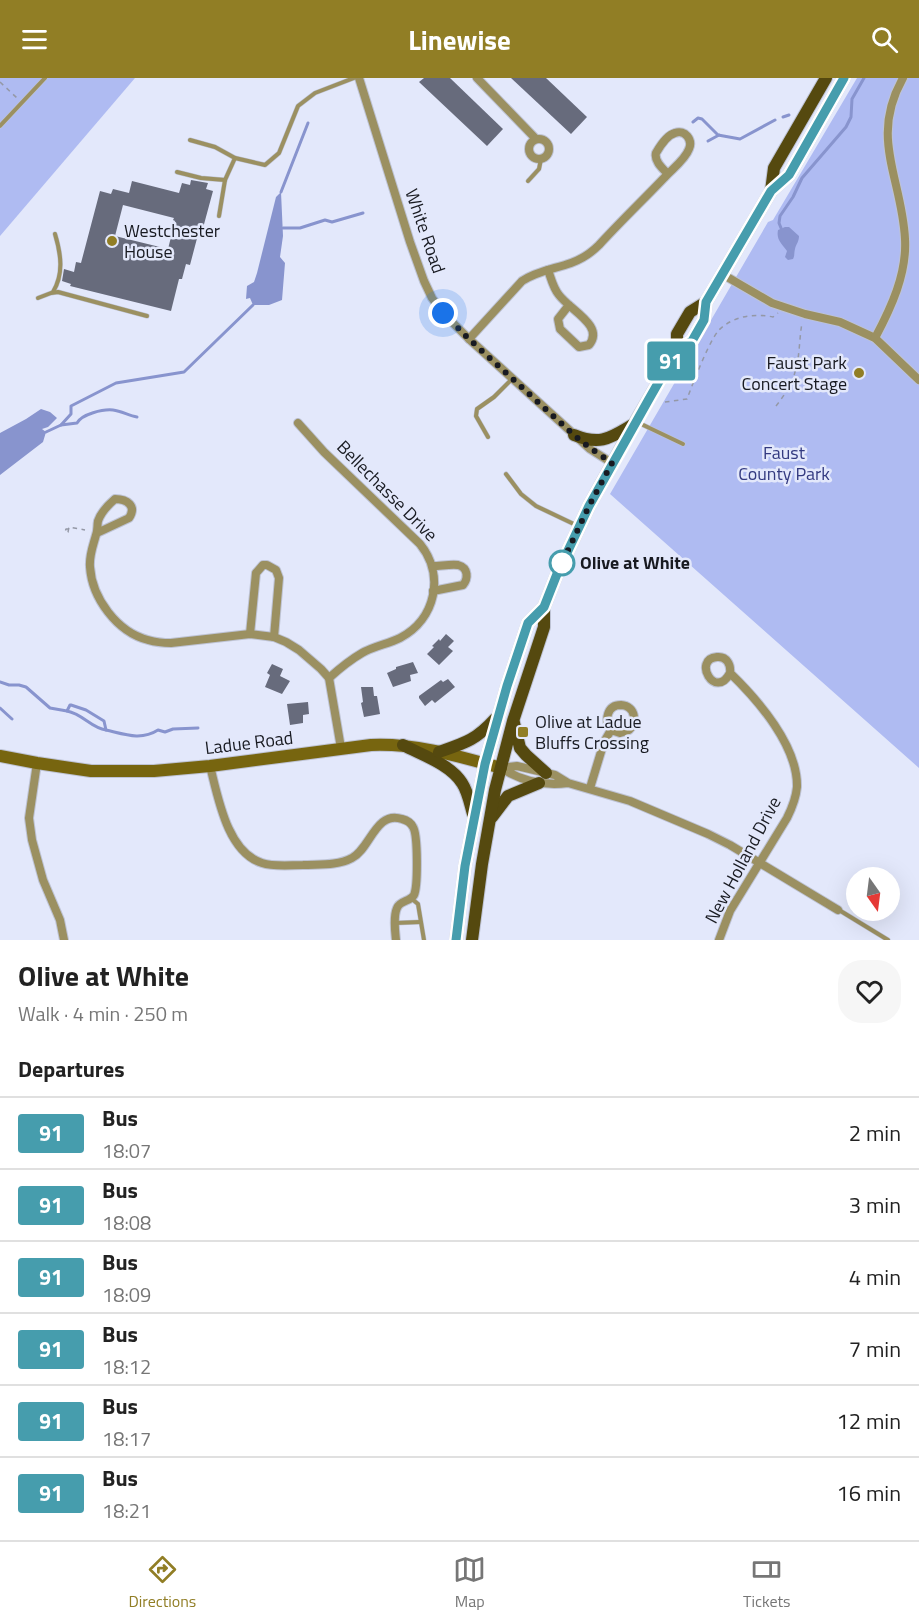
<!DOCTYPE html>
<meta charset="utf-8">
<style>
body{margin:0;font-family:"Titillium Web",sans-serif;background:#f6f6f6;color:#222;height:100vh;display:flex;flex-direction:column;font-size:22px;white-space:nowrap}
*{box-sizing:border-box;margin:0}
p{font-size:20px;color:#767676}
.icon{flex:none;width:33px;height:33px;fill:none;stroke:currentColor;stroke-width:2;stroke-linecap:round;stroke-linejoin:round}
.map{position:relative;height:862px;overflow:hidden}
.details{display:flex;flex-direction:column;background:#fff;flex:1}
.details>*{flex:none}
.badge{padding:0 12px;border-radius:4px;font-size:21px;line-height:39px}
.needle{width:39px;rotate:166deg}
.tools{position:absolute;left:846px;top:789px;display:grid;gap:12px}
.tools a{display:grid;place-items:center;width:54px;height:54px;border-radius:50%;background:#fff;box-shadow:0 6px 24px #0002;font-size:30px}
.you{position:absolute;width:30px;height:30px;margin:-15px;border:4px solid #fff;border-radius:50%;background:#1a73e8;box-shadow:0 0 0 9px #1a73e833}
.map>.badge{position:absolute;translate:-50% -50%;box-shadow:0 0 0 3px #fff}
h2{padding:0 18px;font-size:22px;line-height:54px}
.round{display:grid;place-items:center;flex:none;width:63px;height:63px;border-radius:24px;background:#f6f6f6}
.overview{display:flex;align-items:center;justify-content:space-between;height:102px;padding:0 18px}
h1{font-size:28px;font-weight:700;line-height:45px}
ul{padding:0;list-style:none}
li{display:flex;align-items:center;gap:18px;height:72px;padding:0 18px;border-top:2px solid #e0e0e0}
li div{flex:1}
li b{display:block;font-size:22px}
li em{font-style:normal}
li .badge{min-width:66px;font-weight:700;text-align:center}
header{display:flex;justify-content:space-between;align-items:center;height:78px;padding:0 18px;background:#917e25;color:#fff;font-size:27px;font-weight:700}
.menu{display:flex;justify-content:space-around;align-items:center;height:84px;border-top:2px solid #e0e0e0;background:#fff;font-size:16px;color:#767676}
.menu a{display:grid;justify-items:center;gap:3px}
.menu .selected{color:#917e25}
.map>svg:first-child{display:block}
.green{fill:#afbbf2}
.water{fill:#8894ce}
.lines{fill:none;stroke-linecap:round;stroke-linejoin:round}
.stream{stroke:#8894ce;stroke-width:3}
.building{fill:#676b7c;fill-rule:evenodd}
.service-casing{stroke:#bec3d4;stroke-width:5}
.minor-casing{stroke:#bec3d4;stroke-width:10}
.secondary-casing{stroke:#bec3d4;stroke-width:14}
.primary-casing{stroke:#bec3d4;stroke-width:14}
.path{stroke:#9498a6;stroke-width:1.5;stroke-dasharray:4.5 4.5;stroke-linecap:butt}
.service{stroke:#9b9061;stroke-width:4}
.minor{stroke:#9b9061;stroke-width:8}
.secondary{stroke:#77650f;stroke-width:12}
.primary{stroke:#55490f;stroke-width:12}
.line-casing{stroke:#fff;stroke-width:14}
.line{stroke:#469dad;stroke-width:9}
.walk{stroke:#181a21;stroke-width:6;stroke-dasharray:0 10.8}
.poi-dot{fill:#917e25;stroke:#e3e8fb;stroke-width:2}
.stop-dot{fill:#fff;stroke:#469dad;stroke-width:3}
.labels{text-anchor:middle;stroke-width:5;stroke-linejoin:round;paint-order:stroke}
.poi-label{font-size:18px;fill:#181a21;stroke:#e3e8fb;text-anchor:start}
.street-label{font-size:18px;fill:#181a21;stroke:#e3e8fb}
.park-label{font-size:18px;fill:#333a80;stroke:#e3e8fb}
.stop-label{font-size:18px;font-weight:bold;fill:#181a21;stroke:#e3e8fb;text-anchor:start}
</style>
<header><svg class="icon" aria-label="menu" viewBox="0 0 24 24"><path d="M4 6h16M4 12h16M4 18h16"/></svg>Linewise<svg class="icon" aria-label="search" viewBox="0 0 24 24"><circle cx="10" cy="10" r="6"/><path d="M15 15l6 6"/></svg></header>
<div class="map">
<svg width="919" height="862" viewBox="0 0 919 862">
<rect width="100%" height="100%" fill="#e3e8fb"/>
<g class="green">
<path d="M 0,0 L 135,0 L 0,158 Z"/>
<path d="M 857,0 L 919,0 L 919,690 L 610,416 L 768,144 L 773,142 Z"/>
</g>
<g class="water">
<path d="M 281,114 L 283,158 L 280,179 L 285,185 L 282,222 L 269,227 L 253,227 L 250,220 L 246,221 L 247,208 L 254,204 L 257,195 L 276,119 Z"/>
<path d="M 785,149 L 789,149 L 799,158 C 799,164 796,166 795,171 C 794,174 795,177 793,181 L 788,182 L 785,179 L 787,173 C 782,166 776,162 778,152 Z"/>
<path d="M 41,331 L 50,334 L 57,340 L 48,349 L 42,351 L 46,354 L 43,364 L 0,397 L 0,355 L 26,341 Z"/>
</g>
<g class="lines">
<g class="stream">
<path d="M 783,39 L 789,37"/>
<path d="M 693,44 L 698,40 L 702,41 L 718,57 L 740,61 L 775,42"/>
<path d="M 708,63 L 719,57"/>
<path d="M 281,114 L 308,45"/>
<path d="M 283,150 L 300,150 L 325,142 L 332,144 L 363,135"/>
<path d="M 781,150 L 779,145 L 780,138 L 793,119 L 802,100 L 846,49 L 851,39 L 852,21 L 864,0"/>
<path d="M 61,347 L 77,345 C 82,336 103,331 113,332 C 122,333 129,338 137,339"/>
<path d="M 46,354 L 61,347 L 71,336 L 71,328 L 116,305 L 184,294 L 253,227"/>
<path d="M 0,604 L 9,607 L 19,607 L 26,609 L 50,630 L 67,633 L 70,627 L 71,627 L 86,632 L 104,643 L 106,652 C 124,656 141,663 158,652 L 165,654 L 173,651 L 198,650"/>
<path d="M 0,630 L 12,641"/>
<path d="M 67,633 C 83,636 91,650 106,652"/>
</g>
</g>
<g class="building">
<path d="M 424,0 L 450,0 L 503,51 L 487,68 L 419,4 Z"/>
<path d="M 511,0 L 546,0 L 587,39 L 571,56 Z"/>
<path d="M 191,102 L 208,105 L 206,111 L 213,113 L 203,150 L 200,149 L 190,187 L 186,186 L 182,201 L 179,201 L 171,233 L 70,208 L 71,206 L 62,203 L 64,191 L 74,194 L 76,184 L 81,185 L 100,113 L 111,116 L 113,111 L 129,115 L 132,103 L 179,115 L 182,105 L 190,107 ZM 123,127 L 174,140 L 173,142 L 175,143 L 168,171 L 115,158 Z"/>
<path d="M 446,556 L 454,563 L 448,569 L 453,573 L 439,587 L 427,576 L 434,569 L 432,568 L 439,561 L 440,563 Z"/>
<path d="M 413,584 L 418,595 L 410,597 L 411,603 L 393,609 L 387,595 L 396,591 L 396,589 Z"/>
<path d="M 272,586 L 283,591 L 280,598 L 290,603 L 282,616 L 265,609 L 270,597 L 267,595 Z"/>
<path d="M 448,601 L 455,609 L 435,625 L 432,622 L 425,628 L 419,620 L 419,618 L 441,602 L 443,604 Z"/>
<path d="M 361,609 L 373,609 L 374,618 L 377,618 L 380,636 L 364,639 L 361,625 L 363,624 Z"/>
<path d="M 308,624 L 309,636 L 303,637 L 303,645 L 290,647 L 287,626 Z"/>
</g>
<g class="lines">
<g class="service-casing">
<g id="service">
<path d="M 0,48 L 45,0"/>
<path d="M 190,62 L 215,69 L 235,80 L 265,87 L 279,75 L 298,28 L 315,15 L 354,0"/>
<path d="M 177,94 L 201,100 L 225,102"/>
<path d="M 528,103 L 539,91 L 541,81"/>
<path d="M 219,138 L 225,102 L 235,80"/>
<path d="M 53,214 C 64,196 61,176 55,156"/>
<path d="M 38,220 L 51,215 L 58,214 L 147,238"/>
<path d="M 639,345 L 683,366"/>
<path d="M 488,359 L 476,338 L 477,331 L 494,319 L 512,301"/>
<path d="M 506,396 L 521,416 L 536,428 L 578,448"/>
<path d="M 412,821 L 418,826 L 424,862"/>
<path d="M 839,832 L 888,862"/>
<path d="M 395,845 L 420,844"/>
</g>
</g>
<g class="minor-casing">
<g id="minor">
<path d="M 359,0 L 410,164 L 424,203 L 432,220 L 443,235 L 469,261 L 590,371 L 612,385"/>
<path d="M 477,0 L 536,61"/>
<circle cx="539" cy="71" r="10"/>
<path d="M 548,192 C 551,200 553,210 559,217 C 570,232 605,248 589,267 L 579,269 L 560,251 L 558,241 L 569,227"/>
<path d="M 722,196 L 772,225 L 805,236 L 840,244 L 875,260 L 919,302"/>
<path d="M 875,260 C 891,230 907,196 905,161 C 902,100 869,60 903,0"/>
<path d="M 469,261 L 522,203 C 537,193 554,191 571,185 C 582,181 591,175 599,167 C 620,144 643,122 664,100 C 672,91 685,82 689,71 C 693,62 685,51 675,55 C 667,57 660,68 656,75 C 654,83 662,90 668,96"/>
<path d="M 298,345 L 324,374 L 420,466 C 445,497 436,541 400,560 C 388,566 374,568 362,575 C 350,582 339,591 329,600"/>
<path d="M 97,455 L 129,440 C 137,428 127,421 115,421 C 108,427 101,434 98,443 C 97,448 98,452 96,457 C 93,468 89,477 90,489 C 92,520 117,554 148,562 C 155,564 163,565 171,565 L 250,556 L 274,559 L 286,564 L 299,572 L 321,591 L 329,600 L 341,670"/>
<path d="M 433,488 C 440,488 451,486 458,487 C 469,490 468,501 463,507 L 433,513"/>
<path d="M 250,556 L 256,495 L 263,487 L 267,487 L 276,492 L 279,500 L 274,559"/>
<path d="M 37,685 L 29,740 L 32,762 L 43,802 L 60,842 L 64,862"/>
<path d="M 210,688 C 218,719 227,774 262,785 C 274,789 290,787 303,787 C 319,786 337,788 352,780 C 370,771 376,732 402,741 C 406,742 411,745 413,749 C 418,757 418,808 414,817 C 410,824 400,822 397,830 C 393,839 395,853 396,862"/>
<path d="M 568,705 C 544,708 521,703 501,690 L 517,688 L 555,697 L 568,705 L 630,723 L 708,756 L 730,767 L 838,832"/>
<path d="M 590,710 L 604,664 L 611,652 C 604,642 607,627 621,627 C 636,628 637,644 629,652 L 620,655 L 611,652"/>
<path d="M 719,862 L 730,833 L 787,740 C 792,730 796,720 797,709 C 798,668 758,622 730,595 C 731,587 727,578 717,579 C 692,581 715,623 730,595"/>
</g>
</g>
<g class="secondary-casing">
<path id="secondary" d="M 0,678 L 37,685 L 91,693 L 154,693 L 210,688 L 371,667 C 416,665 458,678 501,690"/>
</g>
<g class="primary-casing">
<g id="primary">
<path d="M 771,113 L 774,90 L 826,0"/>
<path d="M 677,272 L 677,256 L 690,234 L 706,224"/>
<path d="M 574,357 C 601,368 610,360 634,346"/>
<path d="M 514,645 L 520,670 L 526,677 L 546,695"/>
<path d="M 403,667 C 422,677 450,686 462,705 C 468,714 470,726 473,736"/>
<path d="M 439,674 C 465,665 476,662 495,641"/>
<path d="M 492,739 L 508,718 L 539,705"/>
<path d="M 456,862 L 465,788 L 485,686 L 507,608 L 528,545 L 544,529 L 557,496 L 589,428 L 636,343 L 677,272 L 692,263 L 704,242 L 706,224 L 771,113 L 789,97 L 844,0"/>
<path d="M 472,862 L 482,786 L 495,712 L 513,643 L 544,549 L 544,529"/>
</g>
</g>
<g class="path">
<path d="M 0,4 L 17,20"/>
<path d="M 665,324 L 687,321 C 693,305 709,263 719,252 C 733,238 755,235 773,239 L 778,235"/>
<path d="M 776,328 C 784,318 792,306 795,294 C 800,278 799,262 802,245"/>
<path d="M 69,451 L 66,451 L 65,454 L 68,454 L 69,449 L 85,452"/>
</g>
<use href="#service" class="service"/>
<use href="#minor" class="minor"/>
<use href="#secondary" class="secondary"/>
<use href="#primary" class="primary"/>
</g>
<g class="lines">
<g class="line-casing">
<path id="line" d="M 456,862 L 465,788 L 485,686 L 507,608 L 528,545 L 544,529 L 557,496 L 589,428 L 649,321 L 677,272 L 692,263 L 704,242 L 706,224 L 771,113 L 789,97 L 844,0"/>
</g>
<use href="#line" class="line"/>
<path class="walk" d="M 443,235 L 469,261 L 574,357 L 590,370 L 612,385 L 589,428 L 562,485"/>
</g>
<g class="poi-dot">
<circle cx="112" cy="163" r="6"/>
<circle cx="859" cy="295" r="6"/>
<rect x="517" y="648" width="12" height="12" rx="3"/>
</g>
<circle class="stop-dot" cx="562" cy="485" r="12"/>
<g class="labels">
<g class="poi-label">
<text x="124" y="159">Westchester<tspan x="124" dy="21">House</tspan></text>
<text x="847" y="291" text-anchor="end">Faust Park<tspan x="847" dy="21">Concert Stage</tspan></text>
<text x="535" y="650">Olive at Ladue<tspan x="535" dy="21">Bluffs Crossing</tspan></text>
</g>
<g class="street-label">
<text transform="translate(425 153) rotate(71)" y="6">White Road</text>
<text transform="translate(387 413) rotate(45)" y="6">Bellechasse Drive</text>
<text transform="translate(249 665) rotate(-7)" y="6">Ladue Road</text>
<text transform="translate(743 782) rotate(-62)" y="6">New Holland Drive</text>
</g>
<g class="park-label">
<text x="784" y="381">Faust<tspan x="784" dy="21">County Park</tspan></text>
</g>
<g class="stop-label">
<text x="580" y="491">Olive at White</text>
</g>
</g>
</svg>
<div class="tools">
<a><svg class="needle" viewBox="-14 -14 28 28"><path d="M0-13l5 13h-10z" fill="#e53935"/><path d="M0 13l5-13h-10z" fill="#767676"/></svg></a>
</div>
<div class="you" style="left:443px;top:235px"></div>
<b class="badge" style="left:671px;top:283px;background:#469dad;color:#fff">91</b>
</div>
<section class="details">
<div class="overview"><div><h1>Olive at White</h1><p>Walk · 4 min · 250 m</p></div><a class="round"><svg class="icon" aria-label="heart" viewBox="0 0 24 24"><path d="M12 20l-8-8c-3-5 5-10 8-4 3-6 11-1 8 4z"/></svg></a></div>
<h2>Departures</h2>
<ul>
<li><span class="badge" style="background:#469dad;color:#fff">91</span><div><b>Bus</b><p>18:07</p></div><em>2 min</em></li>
<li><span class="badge" style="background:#469dad;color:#fff">91</span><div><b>Bus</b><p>18:08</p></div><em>3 min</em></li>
<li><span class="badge" style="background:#469dad;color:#fff">91</span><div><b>Bus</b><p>18:09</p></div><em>4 min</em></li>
<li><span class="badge" style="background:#469dad;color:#fff">91</span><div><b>Bus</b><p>18:12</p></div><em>7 min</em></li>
<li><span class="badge" style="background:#469dad;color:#fff">91</span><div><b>Bus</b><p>18:17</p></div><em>12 min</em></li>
<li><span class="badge" style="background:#469dad;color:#fff">91</span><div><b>Bus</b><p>18:21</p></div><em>16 min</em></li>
</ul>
</section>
<nav class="menu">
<a class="selected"><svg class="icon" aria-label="directions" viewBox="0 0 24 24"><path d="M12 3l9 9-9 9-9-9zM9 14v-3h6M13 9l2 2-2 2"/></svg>Directions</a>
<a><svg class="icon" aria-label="map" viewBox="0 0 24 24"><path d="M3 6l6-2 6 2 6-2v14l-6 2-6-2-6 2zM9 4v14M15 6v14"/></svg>Map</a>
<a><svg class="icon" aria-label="tickets" viewBox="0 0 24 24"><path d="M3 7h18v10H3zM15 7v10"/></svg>Tickets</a>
</nav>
